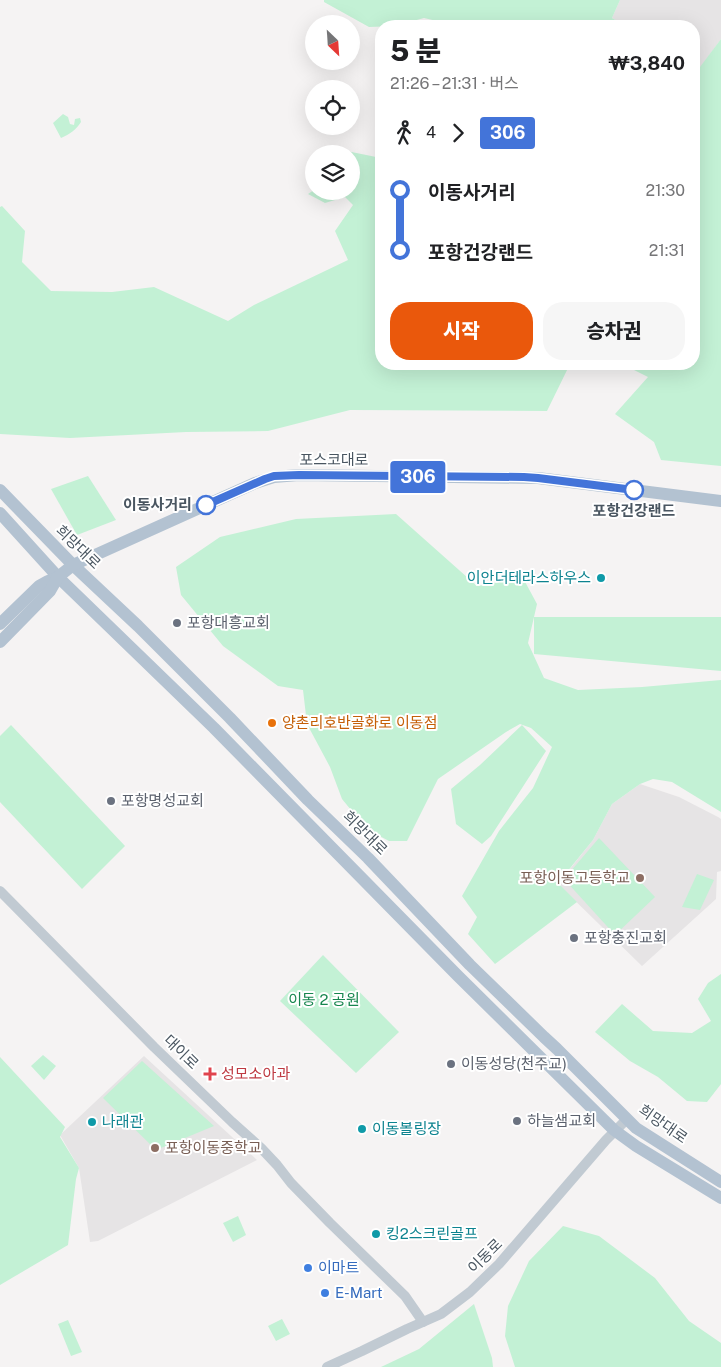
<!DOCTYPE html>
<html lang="ko">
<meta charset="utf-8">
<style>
body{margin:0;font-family:"Public Sans","Noto Sans KR",sans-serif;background:#f6f6f6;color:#202124;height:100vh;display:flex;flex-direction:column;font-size:19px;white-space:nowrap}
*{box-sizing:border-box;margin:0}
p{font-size:16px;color:#757577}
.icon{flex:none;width:28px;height:28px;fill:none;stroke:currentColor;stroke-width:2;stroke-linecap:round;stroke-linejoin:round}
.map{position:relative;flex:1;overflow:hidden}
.panel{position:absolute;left:375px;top:20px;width:325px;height:350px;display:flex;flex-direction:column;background:#fff;border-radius:20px;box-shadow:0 5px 20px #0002}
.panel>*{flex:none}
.badge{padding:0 10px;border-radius:4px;font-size:18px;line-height:32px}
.needle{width:32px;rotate:155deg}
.controls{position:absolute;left:305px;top:15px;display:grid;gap:10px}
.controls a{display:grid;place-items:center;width:55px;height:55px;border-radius:50%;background:#fff;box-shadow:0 5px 20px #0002;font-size:25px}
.map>.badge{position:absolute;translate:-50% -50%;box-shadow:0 0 0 2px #fff}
.legs{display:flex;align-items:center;gap:8px;height:55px;padding:0 15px;font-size:16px}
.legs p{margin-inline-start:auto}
.headline{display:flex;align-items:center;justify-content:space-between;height:85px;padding:0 15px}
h1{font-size:28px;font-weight:800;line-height:38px}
.primary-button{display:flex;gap:10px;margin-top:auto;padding:10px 15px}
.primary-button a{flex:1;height:58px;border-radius:20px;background:#ea580c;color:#fff;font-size:20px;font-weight:800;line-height:58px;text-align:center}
.primary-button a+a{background:#f6f6f6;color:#202124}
ul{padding:0 15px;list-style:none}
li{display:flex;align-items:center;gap:18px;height:60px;font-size:19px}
li i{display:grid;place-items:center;width:8px;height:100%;margin:0 6px;background:currentColor}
li i::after{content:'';width:12px;height:12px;margin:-6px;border:4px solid;border-radius:50%;background:#fff}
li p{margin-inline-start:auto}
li:first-child i{background:linear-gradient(#0000 50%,currentColor 0)}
li:last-child i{background:linear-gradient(currentColor 50%,#0000 0)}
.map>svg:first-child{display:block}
.education{fill:#e6e4e5}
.green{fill:#c3f1d5}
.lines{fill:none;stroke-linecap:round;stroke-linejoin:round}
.minor{stroke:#c1cad2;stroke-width:10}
.major{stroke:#b3c2d1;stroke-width:12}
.line-1-casing{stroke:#fff;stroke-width:11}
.line-1{stroke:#4374d9;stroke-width:8}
.stop-1-dot{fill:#fff;stroke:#4374d9;stroke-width:2.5}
.culture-dot{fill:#0f9aa8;stroke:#fff;stroke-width:2}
.worship-dot{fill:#6b7280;stroke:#fff;stroke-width:2}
.food-dot{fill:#e8710a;stroke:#fff;stroke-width:2}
.education-dot{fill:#8d6e63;stroke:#fff;stroke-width:2}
.health-dot{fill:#e0444e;stroke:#fff;stroke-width:2}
.shop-dot{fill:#3f7fe0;stroke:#fff;stroke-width:2}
.labels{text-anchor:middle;stroke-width:4;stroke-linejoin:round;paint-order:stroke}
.street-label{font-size:15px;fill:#4a5661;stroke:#fff}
.stop-label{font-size:15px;font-weight:bold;fill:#4a5661;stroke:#fff;text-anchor:end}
.culture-label{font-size:15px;fill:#0d838f;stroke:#fff;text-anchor:start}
.worship-label{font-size:15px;fill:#5b616d;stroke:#fff;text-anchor:start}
.food-label{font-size:15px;fill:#c56008;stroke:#fff;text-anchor:start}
.education-label{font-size:15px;fill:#785e54;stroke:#fff;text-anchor:end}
.park-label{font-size:15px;fill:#17864f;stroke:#fff}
.health-label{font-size:15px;fill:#be3a42;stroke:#fff;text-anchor:start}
.shop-label{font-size:15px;fill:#366cbe;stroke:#fff;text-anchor:start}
</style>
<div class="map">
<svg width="721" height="1367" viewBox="0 0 721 1367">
<rect width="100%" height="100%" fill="#f5f3f3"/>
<g class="education">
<path d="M 620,0 L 721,0 L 721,39 L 700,68 L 694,64 L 694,26 L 626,26 L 612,18 Z"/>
<path d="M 640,784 L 679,797 L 718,817 L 721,819 L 721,871 L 717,872 L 716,899 L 642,966 L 558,884 L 593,840 L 612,804 Z"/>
<path d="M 144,1056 L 257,1160 L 98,1241 L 90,1242 L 79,1168 L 60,1135 Z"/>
</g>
<g class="green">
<path d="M 324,0 L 620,0 L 612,18 L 626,26 L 458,26 L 424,18 L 395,26 L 369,27 L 324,2 Z"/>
<path d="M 721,39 L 721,466 L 661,460 L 654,442 L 615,414 L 648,377 L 622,364 L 694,364 L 694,64 L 700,67 Z"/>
<path d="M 63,114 L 68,117 L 70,124 L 74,125 L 75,119 L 80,118 L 81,122 C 76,130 70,134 61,138 L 53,123 Z"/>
<path d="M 327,147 L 381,158 L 381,364 L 570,364 L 547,411 L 350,410 L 268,431 L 186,432 L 70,438 L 0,434 L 0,207 L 2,206 L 25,231 L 22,262 L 51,291 L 112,292 L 154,287 L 228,321 L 254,305 L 348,260 L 335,231 L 353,205 L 345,197 L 325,203 L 308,194 L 314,190 L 314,191 L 351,191 L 351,154 L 328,154 Z"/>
<path d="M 88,476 L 116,520 L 77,535 L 51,489 Z"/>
<path d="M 396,514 L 477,586 L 523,578 L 537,604 L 528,643 L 544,678 L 578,690 L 642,687 L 721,680 L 721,812 L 672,782 L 653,779 L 640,784 L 612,804 L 593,840 L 558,883 L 577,902 L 495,964 L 468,934 L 477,917 L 462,896 L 499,831 L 533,788 L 552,747 L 531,728 L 520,724 L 506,732 L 438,779 L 407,841 L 389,841 L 374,833 L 365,827 L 342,799 L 330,767 L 307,724 L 303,690 L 278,686 L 223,646 L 181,595 L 176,567 L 220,537 L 296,519 Z"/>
<path d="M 534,617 L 721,617 L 721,671 L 534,654 Z"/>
<path d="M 11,725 L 125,846 L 82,889 L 0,802 L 0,736 Z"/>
<path d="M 522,725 L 546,751 L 491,836 L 482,844 L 456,824 L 451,789 L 480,765 Z"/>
<path d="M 599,838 L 655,897 L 615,935 L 564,879 Z"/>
<path d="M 697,874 L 714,880 L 700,910 L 682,907 Z"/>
<path d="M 323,955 L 399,1032 L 356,1073 L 280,1001 Z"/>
<path d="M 721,974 L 721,1084 L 707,1102 L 687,1101 L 658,1077 L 630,1061 L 595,1032 L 622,1004 L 653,1031 L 692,1033 L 711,1021 L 698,999 L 708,983 Z"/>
<path d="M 43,1055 L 56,1066 L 44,1080 L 31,1066 Z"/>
<path d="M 0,1057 L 65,1127 L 60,1137 L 79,1168 L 76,1179 L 68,1245 L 0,1285 Z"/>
<path d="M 142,1061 L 214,1126 L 156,1150 L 103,1098 Z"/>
<path d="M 238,1216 L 246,1235 L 233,1242 L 223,1223 Z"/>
<path d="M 563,1226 L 599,1236 L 655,1278 L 689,1321 L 721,1343 L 721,1367 L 515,1367 L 505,1336 L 508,1306 L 529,1261 Z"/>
<path d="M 474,1304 L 492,1358 L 493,1367 L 381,1367 L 419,1349 Z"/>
<path d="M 282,1319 L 290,1334 L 276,1341 L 268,1326 Z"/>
<path d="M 68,1320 L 82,1352 L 71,1356 L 58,1324 Z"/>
</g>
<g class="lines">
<g class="minor">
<path d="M 0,891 L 154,1047 L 232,1122 L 261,1148 L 277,1165 L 291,1183 L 330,1223 L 405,1296 L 423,1322"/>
<path d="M 327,1367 L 362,1351 L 407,1329 L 441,1314 L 470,1292 L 499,1264 L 606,1140 L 627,1119"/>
</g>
<g class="major">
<path d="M 0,490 L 73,565 L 138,626 L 230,718 L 308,800 L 368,858 L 470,965 L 544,1037 L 557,1049 L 636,1128 L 721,1182"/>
<path d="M 0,513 L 58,577 L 214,728 L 458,976 L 614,1130 L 636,1146 L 721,1198"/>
<path d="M 0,624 L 39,586 L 48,581 L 58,577"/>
<path d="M 0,642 L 50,591 L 58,577 L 73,565 L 255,483 L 274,477 L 299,475 L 538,478 L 721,501"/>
</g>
</g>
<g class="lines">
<g class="line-1-casing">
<path id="line-1" d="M 206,505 L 265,479 L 274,476 L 299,475 L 524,477 L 538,478 L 634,490"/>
</g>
<use href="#line-1" class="line-1"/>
</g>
<g class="stop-1-dot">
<circle cx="634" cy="490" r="9"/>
<circle cx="206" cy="505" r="9"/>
</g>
<g class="culture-dot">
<circle cx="601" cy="578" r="5"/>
<circle cx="92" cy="1122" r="5"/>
<circle cx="362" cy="1129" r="5"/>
<circle cx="376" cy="1234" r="5"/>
</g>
<g class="worship-dot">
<circle cx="177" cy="623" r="5"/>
<circle cx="111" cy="801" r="5"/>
<circle cx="574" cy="938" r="5"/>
<circle cx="451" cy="1064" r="5"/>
<circle cx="517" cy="1121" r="5"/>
</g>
<circle class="food-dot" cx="272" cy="723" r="5"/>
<g class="education-dot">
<circle cx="640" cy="878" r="5"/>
<circle cx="155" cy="1148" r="5"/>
</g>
<path class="health-dot" d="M207.5 1066.5h5v5h5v5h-5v5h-5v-5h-5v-5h5z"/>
<g class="shop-dot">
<circle cx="308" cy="1268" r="5"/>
<circle cx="325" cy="1293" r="5"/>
</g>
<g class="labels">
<g class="street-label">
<text x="334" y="465">포스코대로</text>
<text transform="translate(78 547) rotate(44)" y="5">희망대로</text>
<text transform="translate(365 833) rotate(45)" y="5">희망대로</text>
<text transform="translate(181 1052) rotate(44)" y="5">대이로</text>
<text transform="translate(663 1124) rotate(35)" y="5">희망대로</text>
<text transform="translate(485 1256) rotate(-45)" y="5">이동로</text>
</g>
<g class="stop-label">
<text x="192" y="510">이동사거리</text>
<text x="634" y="516" text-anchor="middle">포항건강랜드</text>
</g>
<g class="culture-label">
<text x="591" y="583" text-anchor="end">이안더테라스하우스</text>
<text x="102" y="1127">나래관</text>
<text x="372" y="1134">이동볼링장</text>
<text x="386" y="1239">킹2스크린골프</text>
</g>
<g class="worship-label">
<text x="187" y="628">포항대흥교회</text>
<text x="121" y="806">포항명성교회</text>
<text x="584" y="943">포항충진교회</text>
<text x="461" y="1069">이동성당(천주교)</text>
<text x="527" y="1126">하늘샘교회</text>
</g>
<g class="food-label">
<text x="282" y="728">양촌리호반골화로 이동점</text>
</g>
<g class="education-label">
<text x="630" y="883">포항이동고등학교</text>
<text x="165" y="1153" text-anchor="start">포항이동중학교</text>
</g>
<g class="park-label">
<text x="324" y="1005">이동 2 공원</text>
</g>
<g class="health-label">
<text x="221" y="1079">성모소아과</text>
</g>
<g class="shop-label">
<text x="318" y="1273">이마트</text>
<text x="335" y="1298">E-Mart</text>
</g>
</g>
</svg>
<div class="controls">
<a><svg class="needle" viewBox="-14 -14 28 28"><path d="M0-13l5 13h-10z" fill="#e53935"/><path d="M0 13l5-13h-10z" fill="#757577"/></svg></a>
<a><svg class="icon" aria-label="locate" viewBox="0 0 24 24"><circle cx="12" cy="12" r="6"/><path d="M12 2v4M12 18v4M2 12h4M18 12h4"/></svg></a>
<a><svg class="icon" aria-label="layers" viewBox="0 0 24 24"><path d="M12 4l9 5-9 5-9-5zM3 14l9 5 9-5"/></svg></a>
</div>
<b class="badge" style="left:418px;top:477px;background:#4374d9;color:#fff">306</b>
<section class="panel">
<div class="headline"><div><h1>5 분</h1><p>21:26 – 21:31 · 버스</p></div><b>₩3,840</b></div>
<div class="legs"><svg class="icon" aria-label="walk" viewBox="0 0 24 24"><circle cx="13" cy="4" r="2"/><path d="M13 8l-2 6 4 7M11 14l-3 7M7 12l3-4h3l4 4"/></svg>4<svg class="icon" aria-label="forward" viewBox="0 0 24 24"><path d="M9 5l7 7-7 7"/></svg><b class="badge" style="background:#4374d9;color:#fff">306</b></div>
<ul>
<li><i style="color:#4374d9"></i><b>이동사거리</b><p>21:30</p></li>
<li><i style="color:#4374d9"></i><b>포항건강랜드</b><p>21:31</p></li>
</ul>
<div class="primary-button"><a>시작</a><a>승차권</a></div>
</section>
</div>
